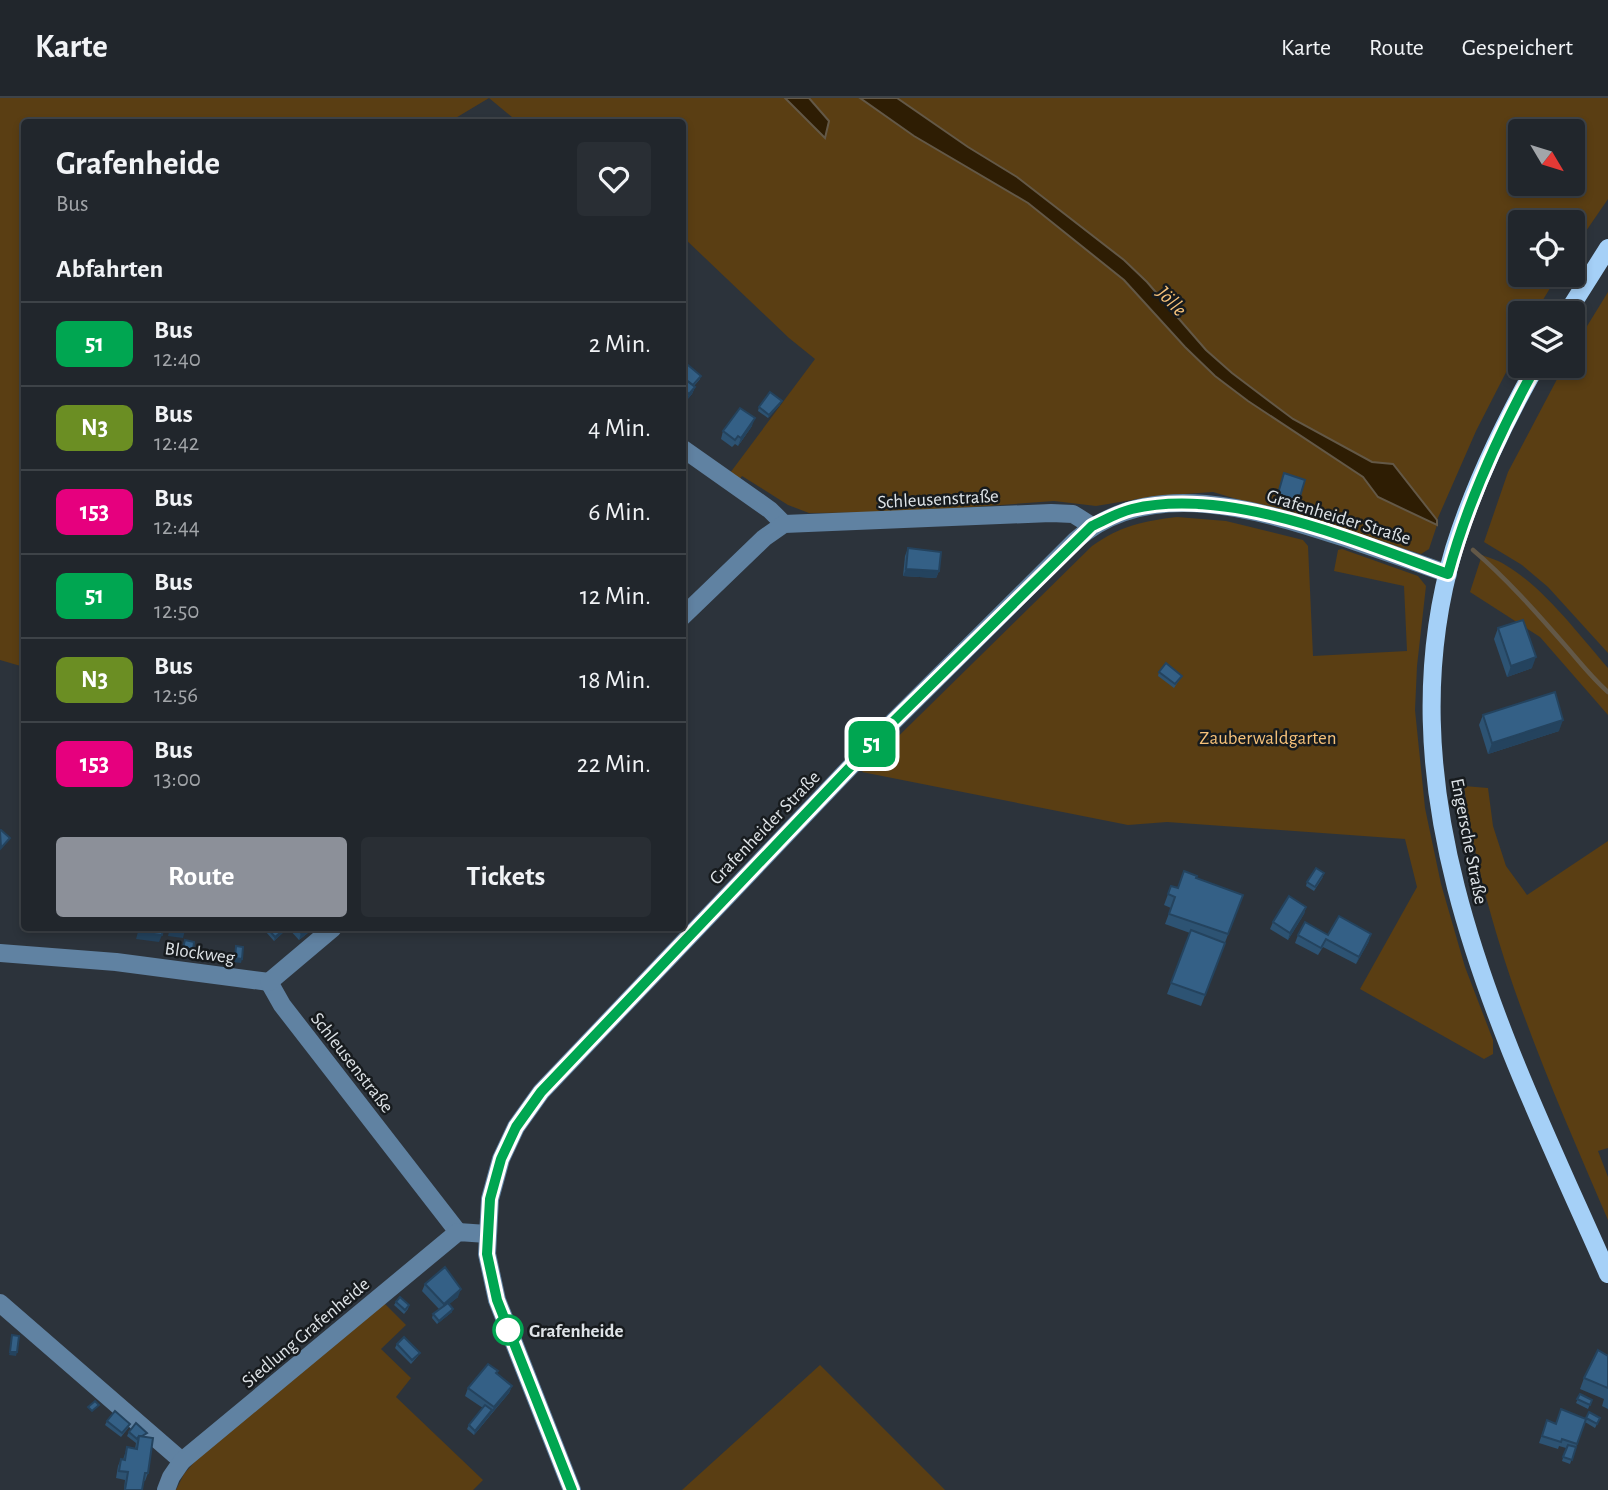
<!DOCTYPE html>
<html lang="de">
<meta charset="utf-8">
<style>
body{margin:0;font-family:"Alegreya Sans",sans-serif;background:#292e34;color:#f1f3f6;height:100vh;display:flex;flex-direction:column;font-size:26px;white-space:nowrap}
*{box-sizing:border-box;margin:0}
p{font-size:23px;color:#a2a5a9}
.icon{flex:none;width:38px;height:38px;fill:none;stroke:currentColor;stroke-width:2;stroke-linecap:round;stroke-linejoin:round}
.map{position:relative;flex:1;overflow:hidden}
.panel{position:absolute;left:21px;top:21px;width:665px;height:812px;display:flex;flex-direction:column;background:#21262c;border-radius:7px;box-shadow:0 4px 10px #0003,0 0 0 2px #3e4348}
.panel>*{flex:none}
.badge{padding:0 14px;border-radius:10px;font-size:24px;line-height:46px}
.needle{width:46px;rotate:128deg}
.buttons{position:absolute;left:1508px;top:21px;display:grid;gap:14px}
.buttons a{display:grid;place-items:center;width:77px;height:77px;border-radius:7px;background:#21262c;box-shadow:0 4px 10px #0003,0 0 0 2px #3e4348;font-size:35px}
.map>.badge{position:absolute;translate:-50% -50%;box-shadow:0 0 0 4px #fff}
h2{padding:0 35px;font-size:26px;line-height:63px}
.round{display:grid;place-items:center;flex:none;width:74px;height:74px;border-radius:7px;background:#292e34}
.headline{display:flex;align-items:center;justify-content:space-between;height:119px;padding:0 35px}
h1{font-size:33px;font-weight:600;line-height:52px}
.button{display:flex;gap:14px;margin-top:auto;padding:14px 35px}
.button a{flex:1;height:80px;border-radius:7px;background:#8c9099;color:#fff;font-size:28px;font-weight:600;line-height:80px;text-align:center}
.button a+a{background:#292e34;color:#f1f3f6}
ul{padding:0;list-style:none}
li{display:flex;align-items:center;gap:21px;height:84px;padding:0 35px;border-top:2px solid #3e4348}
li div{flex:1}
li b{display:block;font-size:26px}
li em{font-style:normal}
li .badge{min-width:77px;font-weight:700;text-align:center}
header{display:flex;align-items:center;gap:42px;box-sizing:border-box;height:98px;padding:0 35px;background:#21262c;border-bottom:2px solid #3e4348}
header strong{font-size:33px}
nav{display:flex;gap:38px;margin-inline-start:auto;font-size:24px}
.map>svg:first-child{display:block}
.green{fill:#5a3e13;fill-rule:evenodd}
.water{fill:#2e1d03;stroke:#635847;stroke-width:2}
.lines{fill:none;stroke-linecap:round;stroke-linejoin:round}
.stream{stroke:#635847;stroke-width:4.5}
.minor{stroke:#6082a2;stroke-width:18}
.major{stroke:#a5d0f7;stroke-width:18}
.wall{fill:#2d5373}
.shaded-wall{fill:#24435e}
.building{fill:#346086;stroke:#24435e;stroke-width:2}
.line-casing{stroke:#fff;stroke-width:16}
.line{stroke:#00a651;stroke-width:10}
.stop-dot{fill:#fff;stroke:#00a651;stroke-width:3.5}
.labels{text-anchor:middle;stroke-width:5;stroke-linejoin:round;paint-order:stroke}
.street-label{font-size:19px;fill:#dee3e7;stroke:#171b1e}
.park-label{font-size:19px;fill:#f6c179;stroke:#171b1e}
.stop-label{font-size:19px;font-weight:bold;fill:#dee3e7;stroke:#171b1e;text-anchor:start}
.water-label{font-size:21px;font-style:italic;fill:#f9c47b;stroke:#171b1e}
</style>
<header>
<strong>Karte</strong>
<nav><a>Karte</a><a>Route</a><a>Gespeichert</a></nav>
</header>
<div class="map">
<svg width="1608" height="1392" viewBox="0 0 1608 1392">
<rect width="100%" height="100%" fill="#2c333b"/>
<g class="green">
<path d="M 0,0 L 785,0 L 825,39 L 809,0 L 860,0 L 914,38 L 1028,105 L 1124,182 L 1185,249 L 1215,278 L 1248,303 L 1363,379 L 1378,399 L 1437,427 L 1429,451 L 1421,456 L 1213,394 L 1156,398 L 1096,408 L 1054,403 L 906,414 L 809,415 L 788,407 L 742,378 L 739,382 L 730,375 L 815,261 L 789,240 L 683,139 L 682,24 L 518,24 L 489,0 L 449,24 L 24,24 L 24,569 L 0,562 Z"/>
<path d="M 897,0 L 1608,0 L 1608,101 L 1573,152 L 1573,124 L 1521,124 L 1521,177 L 1558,177 L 1535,215 L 1521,215 L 1521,245 L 1476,333 L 1437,422 L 1393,366 L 1372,364 L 1293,321 L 1232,275 L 1206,252 L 1147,184 L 1124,162 L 1017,79 L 968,49 ZM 1521,33 L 1573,33 L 1573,86 L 1521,86 Z"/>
<path d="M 1608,194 L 1608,555 L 1548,489 L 1522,467 L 1484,444 L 1508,374 L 1564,268 L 1573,268 L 1573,251 Z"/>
<path d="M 1177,419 L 1226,423 L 1303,442 L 1308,448 L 1313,558 L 1407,553 L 1404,488 L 1334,473 L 1338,452 L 1342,451 L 1418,478 L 1426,488 L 1417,568 L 1415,612 L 1425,710 L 1441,786 L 1465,869 L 1493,942 L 1493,956 L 1484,961 L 1360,891 L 1417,789 L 1405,741 L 1167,724 L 1128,727 L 862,674 L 1092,448 C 1120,428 1143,423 1177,419 Z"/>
<path d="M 1482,457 C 1490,460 1500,463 1507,468 C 1544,490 1580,538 1608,570 L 1608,617 L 1540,539 L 1470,494 Z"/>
<path d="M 1464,688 L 1488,690 L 1493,728 L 1506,768 L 1527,797 L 1608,743 L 1608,1050 L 1598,1053 L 1608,1079 L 1608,1122 C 1548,982 1484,840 1464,688 Z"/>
<path d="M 384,1205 L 406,1227 L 381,1251 L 411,1280 L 396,1299 L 483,1382 L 473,1392 L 176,1392 L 184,1376 L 197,1361 Z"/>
<path d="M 820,1267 L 945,1392 L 682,1392 Z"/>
</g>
<g class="water">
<path d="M 785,0 L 809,0 L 829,23 L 825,40 Z"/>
<path d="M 860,0 L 897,0 L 968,49 L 1017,79 L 1124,162 L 1147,184 L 1206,252 L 1232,275 L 1293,321 L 1372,364 L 1393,366 L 1437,422 L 1437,427 L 1378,399 L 1363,379 L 1248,303 L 1215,278 L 1185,249 L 1124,182 L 1028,105 L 914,38 Z"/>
</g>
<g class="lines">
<path class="stream" d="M 1473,452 C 1506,480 1535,513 1564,546 C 1579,563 1591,579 1608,594"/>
<g class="minor">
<path d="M 682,350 L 770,412 L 784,426"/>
<path d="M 682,519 L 764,440 L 784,426 L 1051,415 L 1073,416 L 1092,428"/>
<path d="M 0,855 L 116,864 L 269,884"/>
<path d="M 269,884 L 282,907 L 458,1134"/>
<path d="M 269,884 L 333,830"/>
<path d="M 0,1205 L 182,1363"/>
<path d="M 166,1392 L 171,1379 L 182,1363 L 458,1134 L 487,1136"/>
<path d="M 572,1392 L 497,1202 L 487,1156 L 490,1101 L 501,1061 L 516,1029 L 541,994 L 893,624 L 1076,442 C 1150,377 1259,412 1342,439 C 1377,451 1413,463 1448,476"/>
</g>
<g class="major">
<path d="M 1567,215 L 1608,150"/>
<path d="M 1536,268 C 1503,327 1474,386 1454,451 C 1379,705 1508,949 1608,1176"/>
</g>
</g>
<g class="wall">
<path d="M 682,262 L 700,281 L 694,288 L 695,289 L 692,296 L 686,303 L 682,300 Z"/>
<path d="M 780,307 L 768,320 L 758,313 L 759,309 Z"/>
<path d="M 752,328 L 738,348 L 735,346 L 732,349 L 721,341 L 723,333 Z"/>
<path d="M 1284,375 L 1305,382 L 1295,412 L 1275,406 Z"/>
<path d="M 908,450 L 939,473 L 936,480 L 903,478 L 905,458 Z"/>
<path d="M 1498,530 L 1532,570 L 1507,579 L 1494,541 Z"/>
<path d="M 1159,574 L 1180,581 L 1174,590 L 1158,578 Z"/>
<path d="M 1483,617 L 1559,633 L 1488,656 L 1479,627 Z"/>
<path d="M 1323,779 L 1314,793 L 1306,788 L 1307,784 Z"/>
<path d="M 1196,780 L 1243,797 L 1201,908 L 1167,896 L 1190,835 L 1165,826 L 1171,810 L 1164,807 L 1171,788 L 1178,790 Z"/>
<path d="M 1306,809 L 1304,816 L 1288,842 L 1270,831 L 1273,824 Z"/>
<path d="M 267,830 L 314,830 L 299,842 L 288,830 L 274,843 L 266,834 Z"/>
<path d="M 1298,837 L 1328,837 L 1369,843 L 1356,866 L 1323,849 L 1318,857 L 1295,845 Z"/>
<path d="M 185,842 L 193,852 L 191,856 L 182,854 Z"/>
<path d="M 425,1186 L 458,1199 L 449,1206 L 452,1214 L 437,1226 L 432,1220 L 433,1216 L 439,1211 L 422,1193 Z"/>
<path d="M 396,1204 L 409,1207 L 408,1211 L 404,1216 L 394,1207 Z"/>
<path d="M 397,1246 L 418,1258 L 411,1266 L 395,1250 Z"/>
<path d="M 1608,1258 L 1608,1311 L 1602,1308 L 1604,1301 L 1580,1291 L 1584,1280 Z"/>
<path d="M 497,1275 L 512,1288 L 509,1295 L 474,1337 L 467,1331 L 469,1327 L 483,1310 L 465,1298 L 468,1290 Z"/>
<path d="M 1580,1296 L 1592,1302 L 1588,1311 L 1576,1305 Z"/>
<path d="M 1600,1320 L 1595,1330 L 1585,1324 L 1570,1366 L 1562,1363 L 1566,1350 L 1559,1348 L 1558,1351 L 1539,1345 L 1547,1322 L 1556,1326 Z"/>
<path d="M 107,1323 L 129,1329 L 121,1339 L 105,1327 Z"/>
<path d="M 129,1334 L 146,1339 L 148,1375 L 145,1383 L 144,1383 L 142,1392 L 124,1392 L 125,1382 L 116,1380 L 118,1368 L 121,1361 L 123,1362 L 127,1349 L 135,1351 L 136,1345 L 127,1338 Z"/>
</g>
<g class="shaded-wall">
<path d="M 695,289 L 692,296 L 686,303 L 689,296 Z"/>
<path d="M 782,303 L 780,307 L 768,320 L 769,317 Z"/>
<path d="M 755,320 L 752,328 L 738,348 L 741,340 Z"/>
<path d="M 906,471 L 939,473 L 936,480 L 903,478 Z"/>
<path d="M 1536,559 L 1532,570 L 1507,579 L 1511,568 Z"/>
<path d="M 1563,622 L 1559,633 L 1488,656 L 1492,645 Z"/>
<path d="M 1306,809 L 1304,816 L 1288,842 L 1290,835 Z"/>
<path d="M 170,830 L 185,832 L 183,840 L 168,838 Z"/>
<path d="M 286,830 L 288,830 L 274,843 L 275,839 Z"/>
<path d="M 308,830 L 314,830 L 299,842 L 301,835 Z"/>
<path d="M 138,834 L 162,837 L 159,844 L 136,841 Z"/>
<path d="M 1371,836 L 1369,843 L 1356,866 L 1359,859 Z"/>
<path d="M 235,860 L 242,861 L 241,865 L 233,864 Z"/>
<path d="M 461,1191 L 458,1199 L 441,1213 L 444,1206 Z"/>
<path d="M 453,1211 L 452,1214 L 437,1226 L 439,1223 Z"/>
<path d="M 10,1254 L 17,1254 L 16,1258 L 9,1257 Z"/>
<path d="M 512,1288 L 509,1295 L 491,1316 L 494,1309 Z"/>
<path d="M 492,1312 L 491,1316 L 474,1337 L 475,1333 Z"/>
</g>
<g class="building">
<path d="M 682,262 L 701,278 L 693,287 L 682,279 Z"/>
<path d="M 682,279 L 695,289 L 689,296 L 686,293 L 682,296 Z"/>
<path d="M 770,294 L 782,303 L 769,317 L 759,309 Z"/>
<path d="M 740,310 L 755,320 L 741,340 L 738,338 L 735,342 L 723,333 Z"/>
<path d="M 1284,375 L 1305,382 L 1298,405 L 1277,399 Z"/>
<path d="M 908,450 L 941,454 L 939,473 L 906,471 Z"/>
<path d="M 1523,522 L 1536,559 L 1511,568 L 1498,530 Z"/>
<path d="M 1166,565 L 1182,578 L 1175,586 L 1159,574 Z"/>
<path d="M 1555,594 L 1563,622 L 1492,645 L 1483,617 Z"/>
<path d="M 1,732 L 10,740 L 1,750 L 0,733 Z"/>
<path d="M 1316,770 L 1324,775 L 1315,789 L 1307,784 Z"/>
<path d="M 1184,773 L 1197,778 L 1196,780 L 1243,797 L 1228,836 L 1169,816 L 1175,799 L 1168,796 L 1171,788 L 1178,790 Z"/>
<path d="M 1289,798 L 1306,809 L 1290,835 L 1273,824 Z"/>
<path d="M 1339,818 L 1371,836 L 1359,859 L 1326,841 L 1321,850 L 1298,837 L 1305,824 L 1328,837 Z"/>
<path d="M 139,830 L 163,830 L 162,837 L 138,834 Z"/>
<path d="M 170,830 L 186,830 L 185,832 Z"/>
<path d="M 267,830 L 286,830 L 275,839 Z"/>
<path d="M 297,830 L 308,830 L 301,835 Z"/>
<path d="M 1191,832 L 1225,845 L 1205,897 L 1171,885 Z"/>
<path d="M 185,842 L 194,844 L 193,852 L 183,850 Z"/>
<path d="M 236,848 L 243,849 L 242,861 L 235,860 Z"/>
<path d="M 445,1169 L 461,1191 L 444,1206 L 425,1186 Z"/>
<path d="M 400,1199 L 409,1207 L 405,1212 L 396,1204 Z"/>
<path d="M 448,1205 L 453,1211 L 439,1223 L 433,1216 Z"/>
<path d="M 12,1237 L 19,1238 L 17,1254 L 10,1254 Z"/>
<path d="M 404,1239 L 420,1255 L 412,1262 L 397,1246 Z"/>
<path d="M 1598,1252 L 1608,1258 L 1608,1290 L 1584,1280 Z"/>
<path d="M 488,1266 L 498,1273 L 496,1275 L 512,1288 L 494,1309 L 468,1290 Z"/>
<path d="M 1580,1296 L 1592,1302 L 1590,1307 L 1577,1301 Z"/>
<path d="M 95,1303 L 99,1307 L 92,1313 L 88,1309 Z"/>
<path d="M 485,1307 L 492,1312 L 475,1333 L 469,1327 Z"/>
<path d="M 1561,1311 L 1586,1321 L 1577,1346 L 1562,1341 L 1561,1344 L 1542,1338 L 1547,1322 L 1556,1326 Z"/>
<path d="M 115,1313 L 130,1326 L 122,1335 L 107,1323 Z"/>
<path d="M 1589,1314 L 1600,1320 L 1597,1326 L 1586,1320 Z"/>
<path d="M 136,1325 L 147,1335 L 142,1338 L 139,1338 L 137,1341 L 129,1334 Z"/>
<path d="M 139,1338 L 153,1340 L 148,1375 L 145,1375 L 142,1392 L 125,1392 L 128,1374 L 119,1373 L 121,1361 L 125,1362 L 127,1349 L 137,1351 Z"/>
<path d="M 1568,1347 L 1576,1349 L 1572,1362 L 1563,1359 Z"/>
</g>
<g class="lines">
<g class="line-casing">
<path id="line" d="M 572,1392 L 497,1202 L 487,1156 L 490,1101 L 501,1061 L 516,1029 L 541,994 L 893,624 L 1092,428 C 1105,422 1119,414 1132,411 C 1229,388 1356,443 1448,476 C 1468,402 1499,335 1536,268"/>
</g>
<use href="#line" class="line"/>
</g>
<circle class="stop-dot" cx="508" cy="1232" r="14"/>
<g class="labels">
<g class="street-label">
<text transform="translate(938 400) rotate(-3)" y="7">Schleusenstraße</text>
<text transform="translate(1339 418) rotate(17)" y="7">Grafenheider Straße</text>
<text transform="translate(764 729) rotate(-46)" y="7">Grafenheider Straße</text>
<text transform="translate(1470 743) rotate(79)" y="7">Engersche Straße</text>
<text transform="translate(200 854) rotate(8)" y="7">Blockweg</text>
<text transform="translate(353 964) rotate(52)" y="7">Schleusenstraße</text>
<text transform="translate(305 1234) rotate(-40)" y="7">Siedlung Grafenheide</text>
</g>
<g class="park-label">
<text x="1268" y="646">Zauberwaldgarten</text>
</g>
<g class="stop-label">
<text x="529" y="1239">Grafenheide</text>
</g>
<g class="water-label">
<text transform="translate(1172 203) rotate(46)" y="7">Jölle</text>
</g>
</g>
</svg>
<div class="buttons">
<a><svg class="needle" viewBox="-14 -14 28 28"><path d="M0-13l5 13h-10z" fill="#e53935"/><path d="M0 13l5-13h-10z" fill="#a2a5a9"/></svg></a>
<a><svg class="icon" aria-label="locate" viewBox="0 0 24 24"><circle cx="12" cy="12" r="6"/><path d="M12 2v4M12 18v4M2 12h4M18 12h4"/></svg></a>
<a><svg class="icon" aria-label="layers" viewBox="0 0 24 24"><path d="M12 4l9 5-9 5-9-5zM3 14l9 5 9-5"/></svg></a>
</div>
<b class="badge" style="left:872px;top:646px;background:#00a651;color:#fff">51</b>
<section class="panel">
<div class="headline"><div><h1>Grafenheide</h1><p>Bus</p></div><a class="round"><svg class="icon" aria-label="heart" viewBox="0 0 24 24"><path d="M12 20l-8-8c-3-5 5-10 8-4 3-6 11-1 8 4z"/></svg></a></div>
<h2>Abfahrten</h2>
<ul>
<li><span class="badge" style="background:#00a651;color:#fff">51</span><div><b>Bus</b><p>12:40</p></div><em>2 Min.</em></li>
<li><span class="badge" style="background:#6b8e23;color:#fff">N3</span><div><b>Bus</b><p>12:42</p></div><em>4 Min.</em></li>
<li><span class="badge" style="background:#e6007e;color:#fff">153</span><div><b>Bus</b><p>12:44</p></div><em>6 Min.</em></li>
<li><span class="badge" style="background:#00a651;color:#fff">51</span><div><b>Bus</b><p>12:50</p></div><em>12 Min.</em></li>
<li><span class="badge" style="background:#6b8e23;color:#fff">N3</span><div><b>Bus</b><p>12:56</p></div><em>18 Min.</em></li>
<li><span class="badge" style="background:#e6007e;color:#fff">153</span><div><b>Bus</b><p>13:00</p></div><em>22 Min.</em></li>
</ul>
<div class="button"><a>Route</a><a>Tickets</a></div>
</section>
</div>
